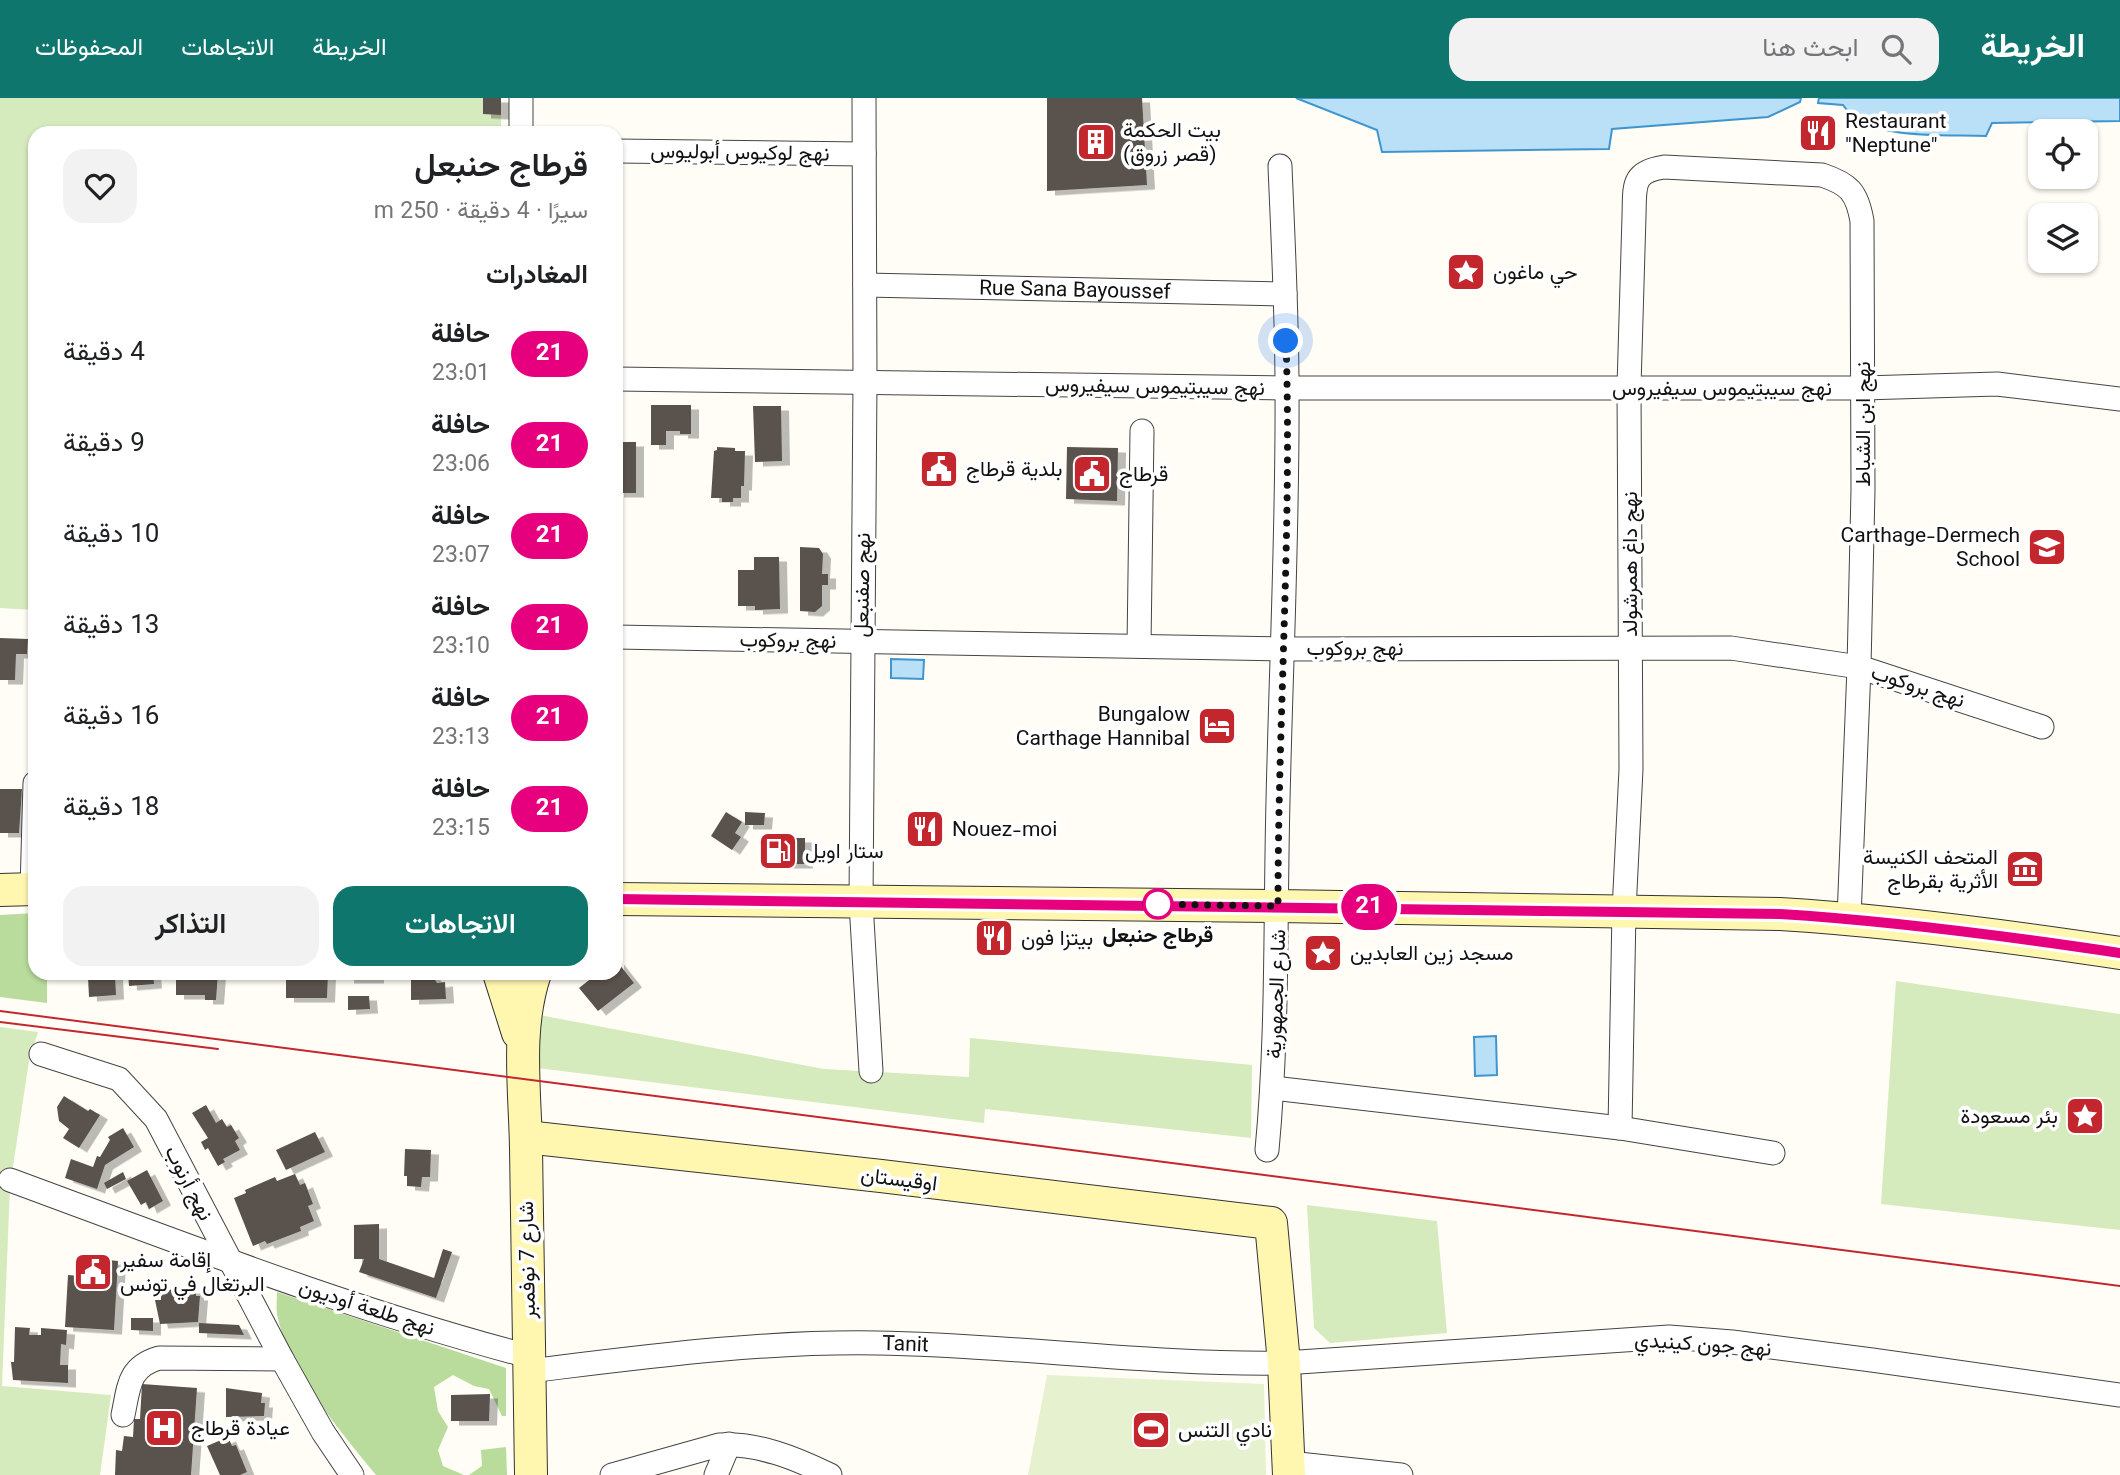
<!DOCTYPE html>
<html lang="ar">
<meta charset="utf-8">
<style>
body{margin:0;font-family:Georgia,Vazirmatn,serif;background:#f2f2f2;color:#202124;direction:rtl;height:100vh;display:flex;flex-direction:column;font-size:26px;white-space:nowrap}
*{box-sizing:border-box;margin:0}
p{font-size:23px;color:#757577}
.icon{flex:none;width:38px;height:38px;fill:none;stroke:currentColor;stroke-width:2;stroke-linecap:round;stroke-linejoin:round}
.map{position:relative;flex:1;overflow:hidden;direction:ltr}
.sheet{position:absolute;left:28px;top:28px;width:595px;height:854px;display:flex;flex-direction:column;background:#fff;border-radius:21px;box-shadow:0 2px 5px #0004;direction:rtl}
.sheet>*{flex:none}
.badge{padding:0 14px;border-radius:23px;font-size:24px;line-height:46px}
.buttons{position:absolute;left:2028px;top:21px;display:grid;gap:14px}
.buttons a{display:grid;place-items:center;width:70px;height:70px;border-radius:14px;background:#fff;box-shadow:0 2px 5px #0004;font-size:35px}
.you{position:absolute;width:35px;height:35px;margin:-18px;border:5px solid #fff;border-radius:50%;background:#1a73e8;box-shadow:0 0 0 10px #1a73e833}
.map>.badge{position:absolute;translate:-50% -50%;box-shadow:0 0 0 4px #fff}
h2{padding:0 35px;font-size:26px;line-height:63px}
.round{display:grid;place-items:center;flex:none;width:74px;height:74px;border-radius:21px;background:#f2f2f2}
.overview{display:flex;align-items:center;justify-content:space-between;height:119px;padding:0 35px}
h1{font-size:33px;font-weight:600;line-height:52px}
.cta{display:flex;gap:14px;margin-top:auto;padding:14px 35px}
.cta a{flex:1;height:80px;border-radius:21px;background:#0f766e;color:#fff;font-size:28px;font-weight:600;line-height:80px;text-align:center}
.cta a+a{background:#f2f2f2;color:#202124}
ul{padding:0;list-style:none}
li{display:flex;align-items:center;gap:21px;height:91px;padding:0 35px}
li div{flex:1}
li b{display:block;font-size:26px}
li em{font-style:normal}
li .badge{min-width:77px;font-weight:700;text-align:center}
header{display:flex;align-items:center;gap:42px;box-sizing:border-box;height:98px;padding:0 35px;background:#0f766e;color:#fff}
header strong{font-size:33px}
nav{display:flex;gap:38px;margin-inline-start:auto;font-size:24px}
.search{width:490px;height:63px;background:#f2f2f2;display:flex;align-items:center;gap:18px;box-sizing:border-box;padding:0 24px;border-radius:21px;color:#757577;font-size:26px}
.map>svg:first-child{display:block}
.green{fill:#d5ebbd}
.forest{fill:#b9dc9c}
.pitch{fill:#e6f2cf}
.water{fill:#b9e0f7;stroke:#3f96cf;stroke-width:2}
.building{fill:#5a524d;filter:url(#shadow)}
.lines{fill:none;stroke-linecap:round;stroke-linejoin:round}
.street-casing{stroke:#444;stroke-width:25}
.secondary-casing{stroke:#333;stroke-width:34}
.street{stroke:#fff;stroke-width:23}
.secondary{stroke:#fff6b0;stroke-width:32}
.tram{stroke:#c4262e;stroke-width:2}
.line-casing{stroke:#fff;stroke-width:16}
.line{stroke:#e6007e;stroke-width:10}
.walk{stroke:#111;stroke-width:7;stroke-dasharray:0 12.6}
.stop-dot{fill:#fff;stroke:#e6007e;stroke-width:3.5}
.labels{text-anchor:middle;stroke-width:7;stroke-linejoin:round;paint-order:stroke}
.poi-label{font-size:21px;fill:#111;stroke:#fff;text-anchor:start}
.street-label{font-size:21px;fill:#111;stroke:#fff}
.stop-label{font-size:21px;font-weight:bold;fill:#111;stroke:#fff}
</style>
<header>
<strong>الخريطة</strong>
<div class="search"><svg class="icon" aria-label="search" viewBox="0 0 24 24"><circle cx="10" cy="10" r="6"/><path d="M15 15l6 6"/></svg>ابحث هنا</div>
<nav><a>الخريطة</a><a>الاتجاهات</a><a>المحفوظات</a></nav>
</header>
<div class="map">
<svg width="2120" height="1377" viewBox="0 0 2120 1377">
<defs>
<filter id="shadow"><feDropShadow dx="8" dy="4.5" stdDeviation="0" flood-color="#0004"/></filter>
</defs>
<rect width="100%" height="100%" fill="#fffdf5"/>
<g class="green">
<path d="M 0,0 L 501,0 L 501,35 L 35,35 L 35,512 L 0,510 Z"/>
<path d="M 1896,883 L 2120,916 L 2120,1132 L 1881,1106 Z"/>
<path d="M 534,916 L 824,971 L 969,979 L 970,940 L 1252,967 L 1251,1040 L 985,1011 L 984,1025 L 529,969 Z"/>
<path d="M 0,929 L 38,934 L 29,963 L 10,1088 L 2,1288 L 111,1297 L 100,1377 L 0,1377 Z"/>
<path d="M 1307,1107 L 1437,1123 L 1447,1235 L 1330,1245 L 1314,1230 Z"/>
</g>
<g class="forest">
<path d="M 35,815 L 35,875 L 47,875 L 47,905 L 0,899 L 0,817 Z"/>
<path d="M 277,1194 L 506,1270 L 506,1318 L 502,1318 L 489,1291 L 474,1288 L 453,1277 L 434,1289 L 438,1313 L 448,1329 L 438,1352 L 443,1368 L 464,1377 L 376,1377 C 341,1334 287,1271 277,1216 C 276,1209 277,1201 277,1194 Z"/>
<path d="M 506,1349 L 507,1377 L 469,1377 L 482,1368 L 481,1352 Z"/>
</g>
<path class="pitch" d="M 1047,1277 L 1264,1286 L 1266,1377 L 1028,1377 Z"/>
<g class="water">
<path d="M 1296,0 L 1801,0 L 1800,4 L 1768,19 L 1612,31 L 1609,51 L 1382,54 L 1377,32 Z"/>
<path d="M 1819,0 L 2120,0 L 2120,23 L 1992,25 L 1986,38 C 1946,36 1867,44 1843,7 L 1818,5 Z"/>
<path d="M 891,561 L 924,562 L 923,581 L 891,580 Z"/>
<path d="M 1496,938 L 1497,977 L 1475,978 L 1474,939 Z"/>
</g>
<g class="building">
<path d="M 483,0 L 501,0 L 501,17 L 483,16 Z"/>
<path d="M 1047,0 L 1142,0 L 1147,87 L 1047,93 Z"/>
<path d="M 651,307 L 691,307 L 691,336 L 680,336 L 680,333 L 666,333 L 666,347 L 651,347 Z"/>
<path d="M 753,308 L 781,308 L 782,363 L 755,364 Z"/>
<rect x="616" y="344" width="20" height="51"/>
<path d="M 717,349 L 735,350 L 735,353 L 745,353 L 744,388 L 741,388 L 741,400 L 733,400 L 733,404 L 722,404 L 722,400 L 711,400 L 714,353 L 717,352 Z"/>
<path d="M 1067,349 L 1118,350 L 1117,403 L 1066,401 Z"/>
<path d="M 800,449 L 819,450 L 823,456 L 822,476 L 828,476 L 828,487 L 822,487 L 822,508 L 815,514 L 800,513 Z"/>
<path d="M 754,459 L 779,459 L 780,511 L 755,512 L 755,508 L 738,508 L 738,472 L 754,472 Z"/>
<path d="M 0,540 L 28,541 L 27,556 L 16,556 L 15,582 L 0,582 Z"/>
<path d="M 0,691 L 22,691 L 19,735 L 0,735 Z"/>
<path d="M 726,714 L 742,724 L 735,735 L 741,739 L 732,752 L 711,738 Z"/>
<path d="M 745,714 L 765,715 L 764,727 L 745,727 Z"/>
<path d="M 762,740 L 805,740 L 805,766 L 763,766 Z"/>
<path d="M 616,862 L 634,885 L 598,913 L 579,890 L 598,875 L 616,875 Z"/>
<path d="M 128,875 L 153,875 L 154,886 L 129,888 Z"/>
<path d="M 176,875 L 218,875 L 216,902 L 205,902 L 205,897 L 176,897 Z"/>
<path d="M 286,875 L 328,875 L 327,900 L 286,900 Z"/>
<rect x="346" y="875" width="30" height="6"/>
<path d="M 411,875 L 431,875 L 437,885 L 445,884 L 446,901 L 411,902 Z"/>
<path d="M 115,877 L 116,897 L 89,899 L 88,879 Z"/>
<path d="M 348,898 L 369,898 L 370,911 L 348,912 Z"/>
<path d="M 64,998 L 88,1013 L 90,1011 L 100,1017 L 79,1050 L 63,1040 L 69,1031 L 59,1023 L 57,1009 Z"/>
<path d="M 206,1007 L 216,1025 L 222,1021 L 227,1029 L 231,1027 L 239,1040 L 235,1043 L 240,1052 L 223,1061 L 225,1064 L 218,1068 L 208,1050 L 205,1052 L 201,1044 L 208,1040 L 192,1015 Z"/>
<path d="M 123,1030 L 134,1049 L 105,1067 L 97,1091 L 65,1080 L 71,1061 L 93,1069 L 97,1058 L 100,1059 L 110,1042 L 108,1039 Z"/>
<path d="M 315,1034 L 325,1054 L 286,1072 L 276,1052 Z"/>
<path d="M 405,1051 L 431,1052 L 430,1079 L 422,1079 L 421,1089 L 407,1088 L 407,1078 L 404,1078 Z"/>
<path d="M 147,1072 L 163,1103 L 149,1111 L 146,1104 L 141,1107 L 127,1083 Z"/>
<path d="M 123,1074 L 126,1081 L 107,1091 L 104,1085 Z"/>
<path d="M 295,1076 L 300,1087 L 305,1085 L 313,1106 L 308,1108 L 314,1123 L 300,1129 L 301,1133 L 267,1146 L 265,1143 L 253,1148 L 234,1100 L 246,1095 L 245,1092 L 275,1079 L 277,1083 Z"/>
<path d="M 379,1126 L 379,1161 L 434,1180 L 443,1151 L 452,1154 L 436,1200 L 359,1174 L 364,1161 L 354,1161 L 354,1127 Z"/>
<path d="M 108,1162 L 118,1163 L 114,1232 L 65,1229 L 68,1177 L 80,1178 L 80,1186 L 107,1187 Z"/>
<path d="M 196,1191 L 196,1198 L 200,1198 L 198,1224 L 160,1226 L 155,1202 L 161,1202 L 161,1192 Z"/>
<path d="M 131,1220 L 153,1220 L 153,1233 L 131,1232 Z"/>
<path d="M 199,1225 L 239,1227 L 244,1237 L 199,1235 Z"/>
<path d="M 15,1229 L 30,1230 L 29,1237 L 41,1237 L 41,1230 L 67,1232 L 66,1247 L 61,1246 L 60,1267 L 68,1267 L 68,1285 L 13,1282 L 11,1264 L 14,1264 Z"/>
<path d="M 142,1286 L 197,1290 L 191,1377 L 115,1377 L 116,1352 L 122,1353 L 124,1338 L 133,1339 L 134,1321 L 140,1321 Z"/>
<path d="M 226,1290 L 262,1295 L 261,1305 L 265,1305 L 264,1318 L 226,1319 Z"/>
<path d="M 490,1296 L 489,1323 L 451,1323 L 451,1297 Z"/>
<path d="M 228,1339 L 232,1348 L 236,1347 L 247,1374 L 240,1377 L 220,1377 L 207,1348 Z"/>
</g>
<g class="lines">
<g class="street-casing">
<g id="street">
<path d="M 864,0 L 865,284 L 861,805 L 871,973"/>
<path d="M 521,35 L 521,0"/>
<path d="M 616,53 L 864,56"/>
<path id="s1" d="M 865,187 L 1285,196"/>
<path d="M 616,281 L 1287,290 L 1863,290 L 1997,286 L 2120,301"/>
<path d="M 616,539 L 1283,551 L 1731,550 L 1859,569 L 2042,629"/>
<path d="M 1139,548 L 1142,333"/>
<path d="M 32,791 L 35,685"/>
<path d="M 41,956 L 119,981 L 156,1021 L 282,1261 L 323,1334 L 352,1377"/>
<path d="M 1273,990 L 1620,1030 L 1773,1055"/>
<path d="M 1620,1030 L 1624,813 L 1631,671 L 1629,289 L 1634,118 C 1635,88 1631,74 1664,69 L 1822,77 C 1849,86 1857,94 1862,123 L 1863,392 L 1859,569 L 1849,820"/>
<path d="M 1267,1052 C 1278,936 1275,820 1278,703 C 1281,566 1288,428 1287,290 C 1287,216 1283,142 1280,68"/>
<path d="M 10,1082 C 181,1145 352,1212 528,1258"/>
<path id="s2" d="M 529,1273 C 644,1259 761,1243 877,1245 C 1013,1247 1148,1267 1284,1265 L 1669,1239 L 1732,1244 L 1872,1262 L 2120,1297"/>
<path d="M 123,1317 C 129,1289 128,1269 159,1260 L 282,1261"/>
<path d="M 1289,1365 L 1401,1377"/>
<path d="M 612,1377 L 719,1347 C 759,1345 795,1360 830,1377"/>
<path d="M 716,1377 L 729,1346"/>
</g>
</g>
<g class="secondary-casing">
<g id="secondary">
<path d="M 0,792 L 35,791"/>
<path d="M 616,801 L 1278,808 L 1780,816 C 1894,823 2007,838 2120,855"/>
<path d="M 499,875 L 518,935"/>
<path d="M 526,1039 L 881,1078 L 1271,1125 L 1284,1265 L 1289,1377"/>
<path d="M 531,1377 C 529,1268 527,1159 526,1050 C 525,991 516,932 535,875"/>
</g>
</g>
<use href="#street" class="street"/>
<use href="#secondary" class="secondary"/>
<g class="tram">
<path d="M 0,913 L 2120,1188"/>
<path d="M 0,924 L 218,951"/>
</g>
</g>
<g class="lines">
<g class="line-casing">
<path id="line" d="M 616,801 L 1780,816 C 1894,823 2007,838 2120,855"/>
</g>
<use href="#line" class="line"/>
<path class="walk" d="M 1158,806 L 1145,806 L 1278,808 C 1278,619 1292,431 1286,243"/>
</g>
<defs>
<g id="restaurant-square" transform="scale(2.0125)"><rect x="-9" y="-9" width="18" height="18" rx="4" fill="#c4262e" stroke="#fff"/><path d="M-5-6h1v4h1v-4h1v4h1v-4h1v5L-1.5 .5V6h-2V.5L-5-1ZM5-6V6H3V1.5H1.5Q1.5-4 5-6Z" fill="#fff"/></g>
<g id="building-square" transform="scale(2.0125)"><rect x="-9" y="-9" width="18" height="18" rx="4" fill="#c4262e" stroke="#fff"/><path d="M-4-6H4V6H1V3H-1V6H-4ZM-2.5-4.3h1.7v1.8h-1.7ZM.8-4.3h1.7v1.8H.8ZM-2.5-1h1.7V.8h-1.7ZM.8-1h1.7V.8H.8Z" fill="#fff"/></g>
<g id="sight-square" transform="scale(2.0125)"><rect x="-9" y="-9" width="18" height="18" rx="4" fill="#c4262e" stroke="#fff"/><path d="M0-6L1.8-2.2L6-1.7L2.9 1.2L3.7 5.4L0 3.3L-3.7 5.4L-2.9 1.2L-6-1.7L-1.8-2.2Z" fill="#fff"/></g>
<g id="civic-square" transform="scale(2.0125)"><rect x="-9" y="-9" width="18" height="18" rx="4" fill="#c4262e" stroke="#fff"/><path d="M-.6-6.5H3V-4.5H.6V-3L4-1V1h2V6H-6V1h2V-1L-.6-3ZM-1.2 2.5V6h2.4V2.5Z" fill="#fff"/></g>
<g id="school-square" transform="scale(2.0125)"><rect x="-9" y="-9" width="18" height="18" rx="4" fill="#c4262e" stroke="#fff"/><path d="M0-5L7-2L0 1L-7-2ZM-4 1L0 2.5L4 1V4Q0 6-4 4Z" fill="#fff"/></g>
<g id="hotel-square" transform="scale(2.0125)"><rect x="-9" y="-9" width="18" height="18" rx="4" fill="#c4262e" stroke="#fff"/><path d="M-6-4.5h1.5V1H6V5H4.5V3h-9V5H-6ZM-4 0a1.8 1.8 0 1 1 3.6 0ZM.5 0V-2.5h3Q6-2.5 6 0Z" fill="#fff"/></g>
<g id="fuel-square" transform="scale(2.0125)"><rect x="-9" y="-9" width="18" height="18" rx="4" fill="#c4262e" stroke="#fff"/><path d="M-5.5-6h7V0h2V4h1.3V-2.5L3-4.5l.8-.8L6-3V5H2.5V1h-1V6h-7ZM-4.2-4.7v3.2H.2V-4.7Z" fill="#fff"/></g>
<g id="museum-square" transform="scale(2.0125)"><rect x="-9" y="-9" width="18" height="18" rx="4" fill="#c4262e" stroke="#fff"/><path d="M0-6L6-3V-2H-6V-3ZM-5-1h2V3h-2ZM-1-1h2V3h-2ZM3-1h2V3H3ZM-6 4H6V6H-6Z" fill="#fff"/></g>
<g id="hospital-square" transform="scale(2.0125)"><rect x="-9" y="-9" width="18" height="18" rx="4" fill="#c4262e" stroke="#fff"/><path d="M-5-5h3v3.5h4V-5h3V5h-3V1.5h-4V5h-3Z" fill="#fff"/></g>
<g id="stadium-square" transform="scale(2.0125)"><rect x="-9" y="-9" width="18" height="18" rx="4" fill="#c4262e" stroke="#fff"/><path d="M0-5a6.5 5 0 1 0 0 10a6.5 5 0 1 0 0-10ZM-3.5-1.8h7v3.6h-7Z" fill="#fff"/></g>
</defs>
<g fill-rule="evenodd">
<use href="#restaurant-square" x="1818" y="35"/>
<use href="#building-square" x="1096" y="44"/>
<use href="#sight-square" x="1466" y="174"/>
<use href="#civic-square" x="939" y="371"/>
<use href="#civic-square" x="1092" y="376"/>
<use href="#school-square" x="2047" y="449"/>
<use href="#hotel-square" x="1217" y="628"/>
<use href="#restaurant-square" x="925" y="731"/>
<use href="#fuel-square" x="778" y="753"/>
<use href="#museum-square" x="2025" y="771"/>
<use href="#restaurant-square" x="994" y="840"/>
<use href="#sight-square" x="1323" y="855"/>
<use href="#sight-square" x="2085" y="1018"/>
<use href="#civic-square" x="93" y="1174"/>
<use href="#hospital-square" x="164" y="1330"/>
<use href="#stadium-square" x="1151" y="1332"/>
</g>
<circle class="stop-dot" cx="1158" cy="806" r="14"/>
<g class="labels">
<g class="poi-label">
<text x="1845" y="30">Restaurant<tspan x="1845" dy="24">"Neptune"</tspan></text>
<text x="1123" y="39">بيت الحكمة<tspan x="1123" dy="24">(قصر زروق)</tspan></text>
<text x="1493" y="181">حي ماغون</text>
<text x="966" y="378">بلدية قرطاج</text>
<text x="1119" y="383">قرطاج</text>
<text x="2020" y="444" text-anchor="end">Carthage-Dermech<tspan x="2020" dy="24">School</tspan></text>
<text x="1190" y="623" text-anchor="end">Bungalow<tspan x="1190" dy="24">Carthage Hannibal</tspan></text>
<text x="952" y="738">Nouez-moi</text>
<text x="805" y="760">ستار اويل</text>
<text x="1998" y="766" text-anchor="end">المتحف الكنيسة<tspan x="1998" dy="24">الأثرية بقرطاج</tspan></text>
<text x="1021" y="847">بيتزا فون</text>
<text x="1350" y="862">مسجد زين العابدين</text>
<text x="2058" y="1025" text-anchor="end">بئر مسعودة</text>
<text x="120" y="1169">إقامة سفير<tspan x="120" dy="24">البرتغال في تونس</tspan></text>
<text x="191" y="1337">عيادة قرطاج</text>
<text x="1178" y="1339">نادي التنس</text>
</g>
<g class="street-label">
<text transform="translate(740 54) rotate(1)" y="7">نهج لوكيوس أبوليوس</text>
<text dy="7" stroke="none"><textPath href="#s1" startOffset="210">Rue Sana Bayoussef</textPath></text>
<text transform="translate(1155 288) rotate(1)" y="7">نهج سيبتيموس سيفيروس</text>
<text x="1722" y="297">نهج سيبتيموس سيفيروس</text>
<text transform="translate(1863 326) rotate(-90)" y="7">نهج ابن الشباط</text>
<text transform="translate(1630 466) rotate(-90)" y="7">نهج داغ همرشولد</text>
<text transform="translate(862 487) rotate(-89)" y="7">نهج صفنبعل</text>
<text transform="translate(788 542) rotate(1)" y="7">نهج بروكوب</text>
<text x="1355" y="557">نهج بروكوب</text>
<text transform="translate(1918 588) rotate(18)" y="7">نهج بروكوب</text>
<text transform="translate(1276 896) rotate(-88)" y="7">شارع الجمهورية</text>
<text transform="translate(899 1081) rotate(7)" y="7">اوقيستان</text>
<text transform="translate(189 1085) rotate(63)" y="7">نهج أرنوب</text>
<text transform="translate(527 1162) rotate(-91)" y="7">شارع 7 نوفمبر</text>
<text transform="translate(367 1209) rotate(18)" y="7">نهج طلعة أوديون</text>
<text dy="7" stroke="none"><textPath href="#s2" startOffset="378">Tanit</textPath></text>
<text transform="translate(1703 1246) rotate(4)" y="7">نهج جون كينيدي</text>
</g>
<g class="stop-label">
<text x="1158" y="844">قرطاج حنبعل</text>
</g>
</g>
</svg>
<div class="buttons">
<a><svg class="icon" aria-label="locate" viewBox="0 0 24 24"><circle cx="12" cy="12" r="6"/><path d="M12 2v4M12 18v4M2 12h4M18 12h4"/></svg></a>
<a><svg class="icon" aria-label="layers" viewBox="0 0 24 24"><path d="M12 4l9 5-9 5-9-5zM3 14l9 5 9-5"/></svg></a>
</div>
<div class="you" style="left:1286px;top:243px"></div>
<b class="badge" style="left:1369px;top:809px;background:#e6007e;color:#fff">21</b>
<section class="sheet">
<div class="overview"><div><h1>قرطاج حنبعل</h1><p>سيرًا · 4 دقيقة · 250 m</p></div><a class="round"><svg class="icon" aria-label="heart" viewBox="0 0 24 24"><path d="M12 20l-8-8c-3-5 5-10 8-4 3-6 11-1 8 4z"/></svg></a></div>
<h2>المغادرات</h2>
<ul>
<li><span class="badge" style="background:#e6007e;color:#fff">21</span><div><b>حافلة</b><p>23:01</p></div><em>4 دقيقة</em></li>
<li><span class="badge" style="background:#e6007e;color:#fff">21</span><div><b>حافلة</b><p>23:06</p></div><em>9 دقيقة</em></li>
<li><span class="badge" style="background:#e6007e;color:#fff">21</span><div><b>حافلة</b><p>23:07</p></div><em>10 دقيقة</em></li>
<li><span class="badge" style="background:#e6007e;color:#fff">21</span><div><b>حافلة</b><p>23:10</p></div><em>13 دقيقة</em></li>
<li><span class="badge" style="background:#e6007e;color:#fff">21</span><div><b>حافلة</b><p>23:13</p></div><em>16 دقيقة</em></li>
<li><span class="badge" style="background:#e6007e;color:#fff">21</span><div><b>حافلة</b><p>23:15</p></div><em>18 دقيقة</em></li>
</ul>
<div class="cta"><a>الاتجاهات</a><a>التذاكر</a></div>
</section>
</div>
